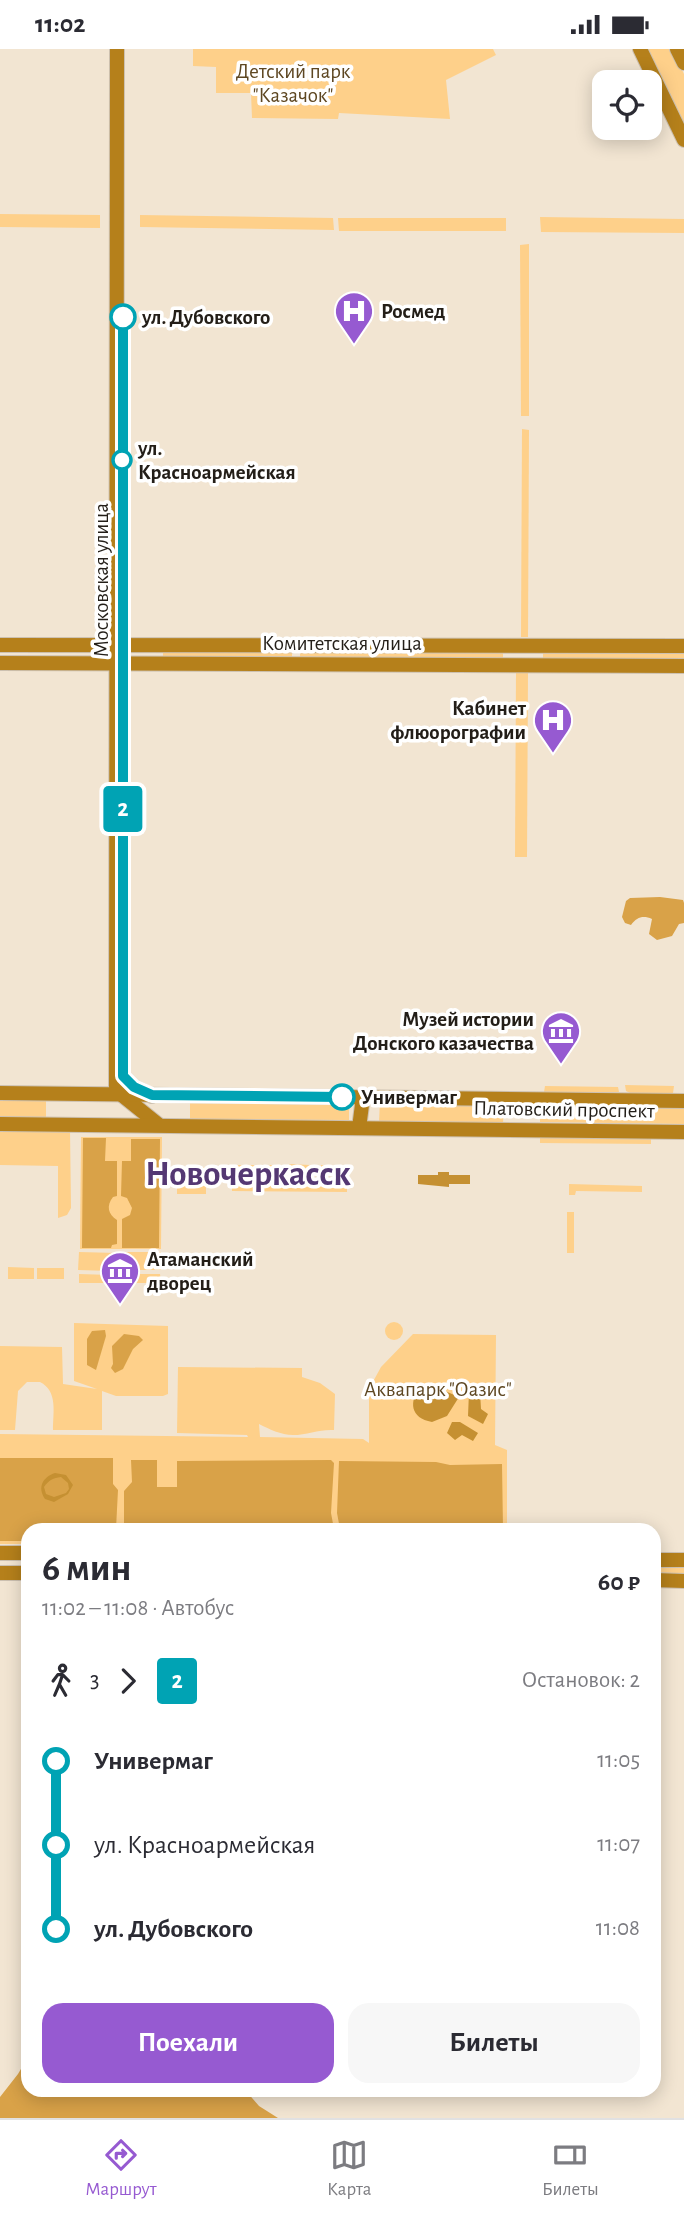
<!DOCTYPE html>
<html lang="ru">
<meta charset="utf-8">
<style>
body{margin:0;font-family:"Alegreya Sans",sans-serif;background:#f7f7f7;color:#2b2b33;height:100vh;display:flex;flex-direction:column;font-size:26px;white-space:nowrap}
*{box-sizing:border-box;margin:0}
p{font-size:23px;color:#7c7c81}
.icon{flex:none;width:38px;height:38px;fill:none;stroke:currentColor;stroke-width:2;stroke-linecap:round;stroke-linejoin:round}
.map{position:relative;flex:1;overflow:hidden}
.side{position:absolute;left:21px;top:1474px;width:640px;height:574px;display:flex;flex-direction:column;background:#fff;border-radius:21px;box-shadow:0 4px 18px #0003}
.side>*{flex:none}
.badge{padding:0 14px;border-radius:5px;font-size:24px;line-height:46px}
.controls{position:absolute;left:592px;top:21px;display:grid;gap:14px}
.controls a{display:grid;place-items:center;width:70px;height:70px;border-radius:14px;background:#fff;box-shadow:0 4px 18px #0003;font-size:35px}
.map>.badge{position:absolute;translate:-50% -50%;box-shadow:0 0 0 4px #fff}
.legs{display:flex;align-items:center;gap:10px;height:77px;padding:0 21px;font-size:23px}
.legs p{margin-inline-start:auto}
.overview{display:flex;align-items:center;justify-content:space-between;height:119px;padding:0 21px}
h1{font-size:38px;font-weight:600;line-height:52px}
.button{display:flex;gap:14px;margin-top:auto;padding:14px 21px}
.button a{flex:1;height:80px;border-radius:21px;background:#965ad1;color:#fff;font-size:28px;font-weight:600;line-height:80px;text-align:center}
.button a+a{background:#f7f7f7;color:#2b2b33}
ul{padding:0 21px;list-style:none}
li{display:flex;align-items:center;gap:24px;height:84px;font-size:26px}
li i{display:grid;place-items:center;width:10px;height:100%;margin:0 9px;background:currentColor}
li i::after{content:'';width:18px;height:18px;margin:-9px;border:5px solid;border-radius:50%;background:#fff}
li p{margin-inline-start:auto}
li:first-child i{background:linear-gradient(#0000 50%,currentColor 0)}
li:last-child i{background:linear-gradient(currentColor 50%,#0000 0)}
.status{display:flex;justify-content:space-between;align-items:center;height:49px;padding:0 35px;background:#fff;direction:ltr}
.status svg{height:19px;fill:currentColor}
.tab-bar{display:flex;justify-content:space-around;align-items:center;height:98px;border-top:2px solid #e1e1e2;background:#fff;font-size:19px;color:#7c7c81}
.tab-bar a{display:grid;justify-items:center;gap:4px}
.tab-bar .selected{color:#965ad1}
.map>svg:first-child{display:block}
.green{fill:#fed08a}
.forest{fill:#d9a248}
.water{fill:#c59032;fill-rule:evenodd}
.lines{fill:none;stroke-linecap:round;stroke-linejoin:round}
.secondary-casing{stroke:#cdc1b1;stroke-width:16}
.secondary{stroke:#b5801b;stroke-width:14}
.line-1-casing{stroke:#fff;stroke-width:16}
.line-1{stroke:#00a3b4;stroke-width:10}
.stop-1-dot{fill:#fff;stroke:#00a3b4;stroke-width:3.5}
.labels{text-anchor:middle;stroke-width:7;stroke-linejoin:round;paint-order:stroke}
.park-label{font-size:21px;fill:#5e4722;stroke:#fff}
.poi-label{font-size:21px;font-weight:bold;fill:#231e18;stroke:#fff;text-anchor:start}
.stop-label{font-size:21px;font-weight:bold;fill:#231e18;stroke:#fff;text-anchor:start}
.street-label{font-size:21px;fill:#231e18;stroke:#fff}
.town-label{font-size:35px;font-weight:bold;fill:#543873;stroke:#fff}
</style>
<div class="status"><b>11:02</b><svg viewBox="0 0 49 12"><path d="M0 12V9h3v3zM5 12V6h3v6zM10 12V3h3v9zM15 12V0h3v12zM26 1h20v11H26zM47 4h2v5h-2z"/></svg></div>
<div class="map">
<svg width="684" height="2069" viewBox="0 0 684 2069">
<rect width="100%" height="100%" fill="#f2e5d2"/>
<g class="green">
<path d="M 193,0 L 493,0 L 496,6 L 446,31 L 450,70 L 339,64 L 338,70 L 252,69 L 251,44 L 216,44 L 216,18 L 193,17 Z"/>
<path d="M 643,0 L 672,0 L 684,25 L 684,86 Z"/>
<path d="M 0,165 L 100,166 L 100,179 L 0,178 Z"/>
<path d="M 140,166 L 333,169 L 334,181 L 140,178 Z"/>
<path d="M 540,168 L 684,170 L 684,184 L 541,183 Z"/>
<path d="M 338,169 L 506,169 L 506,182 L 339,182 Z"/>
<path d="M 529,195 L 529,367 L 521,367 L 520,196 Z"/>
<path d="M 522,380 L 529,381 L 528,588 L 521,588 Z"/>
<path d="M 543,598 L 684,600 L 684,614 L 543,614 Z"/>
<path d="M 300,599 L 503,600 L 503,612 L 300,612 Z"/>
<rect x="163" y="600" width="129" height="11"/>
<path d="M 516,624 L 528,624 L 527,808 L 515,808 Z"/>
<path d="M 625,1036 L 674,1037 L 673,1044 L 630,1044 L 626,1042 Z"/>
<path d="M 545,1037 L 618,1038 L 619,1043 L 544,1043 Z"/>
<rect x="0" y="1049" width="46" height="22"/>
<path d="M 190,1051 L 349,1053 L 349,1071 L 190,1070 Z"/>
<path d="M 380,1052 L 504,1055 L 503,1075 L 379,1073 Z"/>
<path d="M 540,1055 L 684,1057 L 684,1075 L 540,1073 Z"/>
<path d="M 0,1080 L 70,1081 L 71,1159 L 67,1166 L 58,1169 L 58,1117 L 0,1116 Z"/>
<path d="M 540,1084 L 651,1085 L 651,1095 L 540,1094 Z"/>
<path d="M 81,1088 L 162,1088 L 161,1200 L 80,1200 Z"/>
<path d="M 289,1115 L 310,1116 L 310,1125 L 289,1124 Z"/>
<rect x="232" y="1116" width="47" height="8"/>
<path d="M 321,1116 L 343,1117 L 343,1125 L 321,1125 Z"/>
<rect x="177" y="1118" width="29" height="27"/>
<path d="M 232,1132 L 347,1133 L 347,1143 L 232,1142 Z"/>
<path d="M 569,1135 L 642,1137 L 642,1143 L 576,1142 L 575,1146 L 569,1146 Z"/>
<rect x="567" y="1163" width="7" height="41"/>
<path d="M 79,1203 L 117,1204 L 117,1216 L 111,1222 L 78,1221 Z"/>
<path d="M 123,1203 L 161,1203 L 161,1221 L 127,1221 L 123,1216 Z"/>
<path d="M 8,1218 L 34,1219 L 34,1230 L 8,1230 Z"/>
<rect x="37" y="1219" width="27" height="11"/>
<path d="M 79,1225 L 111,1226 L 116,1231 L 116,1234 L 79,1234 Z"/>
<path d="M 127,1225 L 160,1225 L 161,1234 L 122,1234 Z"/>
<circle cx="394" cy="1282" r="9"/>
<path d="M 74,1274 L 168,1277 L 168,1345 L 163,1347 L 116,1347 L 102,1342 L 102,1381 L 53,1381 C 53,1363 58,1342 40,1333 L 27,1333 L 18,1342 L 15,1381 L 0,1381 L 0,1297 L 62,1298 L 63,1335 L 97,1340 L 74,1332 Z"/>
<path d="M 413,1285 L 496,1286 L 495,1396 L 507,1401 L 507,1480 L 28,1480 L 28,1495 L 0,1495 L 0,1385 L 248,1388 L 247,1386 L 177,1384 L 178,1318 L 302,1319 L 302,1328 L 320,1334 L 335,1345 L 334,1381 C 320,1380 307,1386 293,1386 C 281,1386 269,1380 259,1375 L 260,1388 L 363,1390 L 369,1394 L 369,1340 L 381,1318 Z"/>
<rect x="655" y="1516" width="29" height="9"/>
</g>
<g class="forest">
<path d="M 660,848 L 683,851 L 684,854 L 684,874 L 679,875 L 672,887 L 657,891 L 649,885 L 652,870 C 643,866 637,868 631,876 L 625,874 L 622,868 L 626,852 L 630,849 Z"/>
<path d="M 83,1089 L 106,1089 L 105,1112 L 117,1112 L 117,1147 L 113,1148 C 106,1157 108,1165 117,1171 L 117,1195 L 112,1196 L 111,1199 L 82,1199 Z"/>
<path d="M 131,1090 L 160,1090 L 159,1199 L 122,1199 L 122,1170 L 130,1166 L 132,1159 L 127,1149 L 121,1147 L 122,1112 L 131,1112 Z"/>
<path d="M 105,1281 L 106,1287 L 96,1321 L 87,1316 L 87,1290 L 92,1282 Z"/>
<path d="M 124,1285 L 139,1287 L 143,1291 L 133,1300 L 123,1320 L 115,1324 L 111,1319 L 113,1315 L 112,1297 Z"/>
<path d="M 0,1409 L 113,1409 L 113,1435 L 118,1441 L 116,1480 L 28,1480 L 28,1492 L 0,1492 Z"/>
<path d="M 131,1411 L 157,1411 L 157,1438 L 177,1438 L 177,1412 L 331,1411 L 334,1414 L 331,1464 L 334,1480 L 124,1480 L 124,1442 L 132,1433 Z"/>
<path d="M 339,1412 L 436,1413 L 450,1416 L 502,1415 L 503,1480 L 340,1480 L 337,1464 Z"/>
<path d="M 28,2008 L 28,2040 L 245,2041 L 259,2057 L 278,2069 L 0,2069 L 0,2048 L 18,2025 Z"/>
</g>
<g class="water">
<path d="M 438,1123 L 449,1123 L 449,1126 L 470,1126 L 470,1135 L 449,1135 L 449,1138 L 418,1135 L 418,1126 L 438,1126 Z"/>
<path d="M 420,1337 L 428,1342 L 427,1349 L 432,1349 L 438,1339 L 459,1348 L 447,1367 L 432,1373 C 410,1369 409,1353 420,1337 Z"/>
<path d="M 472,1339 L 480,1343 L 481,1360 L 488,1365 L 483,1375 L 468,1367 L 469,1343 Z"/>
<path d="M 452,1373 L 460,1373 L 478,1384 L 473,1392 L 462,1386 L 455,1391 L 447,1384 Z"/>
<path d="M 55,1424 L 66,1426 L 73,1436 L 68,1445 L 54,1453 L 45,1450 C 37,1438 43,1428 55,1424 ZM 61,1428 L 68,1434 L 69,1440 L 66,1444 L 54,1448 L 46,1445 L 44,1438 C 49,1431 53,1429 61,1428 Z"/>
</g>
<g class="lines">
<g class="secondary-casing">
<g id="secondary">
<path d="M 117,0 L 116,1037 L 118,1043 L 159,1076"/>
<path d="M 640,0 L 684,91"/>
<path d="M 677,0 L 684,14"/>
<path d="M 0,596 L 684,597"/>
<path d="M 0,614 L 684,617"/>
<path d="M 123,1013 L 123,1027 L 134,1038 L 152,1047"/>
<path d="M 0,1044 L 684,1052"/>
<path d="M 0,1075 L 684,1083"/>
<path d="M 359,1079 L 363,1048"/>
<path d="M 0,1504 L 28,1504"/>
<path d="M 654,1511 L 684,1511"/>
<path d="M 0,1524 L 28,1524"/>
<path d="M 654,1531 L 684,1532"/>
</g>
</g>
<use href="#secondary" class="secondary"/>
</g>
<g class="lines">
<g class="line-1-casing">
<path id="line-1" d="M 123,268 L 123,1027 L 134,1038 L 152,1046 L 342,1048"/>
</g>
<use href="#line-1" class="line-1"/>
</g>
<defs>
<g id="hospital-pin" transform="scale(2.0125)"><path d="M0 17L-7.5 6A9.5 9.5 0 1 1 7.5 6Z" fill="#965ad1" stroke="#fff"/><path d="M-5-5h3v3.5h4V-5h3V5h-3V1.5h-4V5h-3Z" fill="#fff"/></g>
<g id="museum-pin" transform="scale(2.0125)"><path d="M0 17L-7.5 6A9.5 9.5 0 1 1 7.5 6Z" fill="#965ad1" stroke="#fff"/><path d="M0-6L6-3V-2H-6V-3ZM-5-1h2V3h-2ZM-1-1h2V3h-2ZM3-1h2V3H3ZM-6 4H6V6H-6Z" fill="#fff"/></g>
</defs>
<g fill-rule="evenodd">
<use href="#hospital-pin" x="354" y="262"/>
<use href="#hospital-pin" x="553" y="671"/>
<use href="#museum-pin" x="561" y="982"/>
<use href="#museum-pin" x="120" y="1222"/>
</g>
<g class="stop-1-dot">
<circle cx="123" cy="268" r="12"/>
<circle cx="122" cy="411" r="9"/>
<circle cx="342" cy="1048" r="12"/>
</g>
<g class="labels">
<g class="park-label">
<text x="293" y="29">Детский парк<tspan x="293" dy="24">"Казачок"</tspan></text>
<text x="438" y="1347">Аквапарк "Оазис"</text>
</g>
<g class="poi-label">
<text x="381" y="269">Росмед</text>
<text x="526" y="666" text-anchor="end">Кабинет<tspan x="526" dy="24">флюорографии</tspan></text>
<text x="534" y="977" text-anchor="end">Музей истории<tspan x="534" dy="24">Донского казачества</tspan></text>
<text x="147" y="1217">Атаманский<tspan x="147" dy="24">дворец</tspan></text>
</g>
<g class="stop-label">
<text x="142" y="275">ул. Дубовского</text>
<text x="138" y="406">ул.<tspan x="138" dy="24">Красноармейская</tspan></text>
<text x="361" y="1055">Универмаг</text>
</g>
<g class="street-label">
<text transform="translate(101 531) rotate(-90)" y="7">Московская улица</text>
<text x="342" y="601">Комитетская улица</text>
<text transform="translate(564 1060) rotate(1)" y="7">Платовский проспект</text>
</g>
<g class="town-label">
<text x="248" y="1136">Новочеркасск</text>
</g>
</g>
</svg>
<div class="controls">
<a><svg class="icon" aria-label="locate" viewBox="0 0 24 24"><circle cx="12" cy="12" r="6"/><path d="M12 2v4M12 18v4M2 12h4M18 12h4"/></svg></a>
</div>
<b class="badge" style="left:123px;top:760px;background:#00a3b4;color:#fff">2</b>
<section class="side">
<div class="overview"><div><h1>6 мин</h1><p>11:02 – 11:08 · Автобус</p></div><b>60 ₽</b></div>
<div class="legs"><svg class="icon" aria-label="walk" viewBox="0 0 24 24"><circle cx="13" cy="4" r="2"/><path d="M13 8l-2 6 4 7M11 14l-3 7M7 12l3-4h3l4 4"/></svg>3<svg class="icon" aria-label="forward" viewBox="0 0 24 24"><path d="M9 5l7 7-7 7"/></svg><b class="badge" style="background:#00a3b4;color:#fff">2</b><p>Остановок: 2</p></div>
<ul>
<li><i style="color:#00a3b4"></i><b>Универмаг</b><p>11:05</p></li>
<li><i style="color:#00a3b4"></i><span>ул. Красноармейская</span><p>11:07</p></li>
<li><i style="color:#00a3b4"></i><b>ул. Дубовского</b><p>11:08</p></li>
</ul>
<div class="button"><a>Поехали</a><a>Билеты</a></div>
</section>
</div>
<nav class="tab-bar">
<a class="selected"><svg class="icon" aria-label="directions" viewBox="0 0 24 24"><path d="M12 3l9 9-9 9-9-9zM9 14v-3h6M13 9l2 2-2 2"/></svg>Маршрут</a>
<a><svg class="icon" aria-label="map" viewBox="0 0 24 24"><path d="M3 6l6-2 6 2 6-2v14l-6 2-6-2-6 2zM9 4v14M15 6v14"/></svg>Карта</a>
<a><svg class="icon" aria-label="tickets" viewBox="0 0 24 24"><path d="M3 7h18v10H3zM15 7v10"/></svg>Билеты</a>
</nav>
